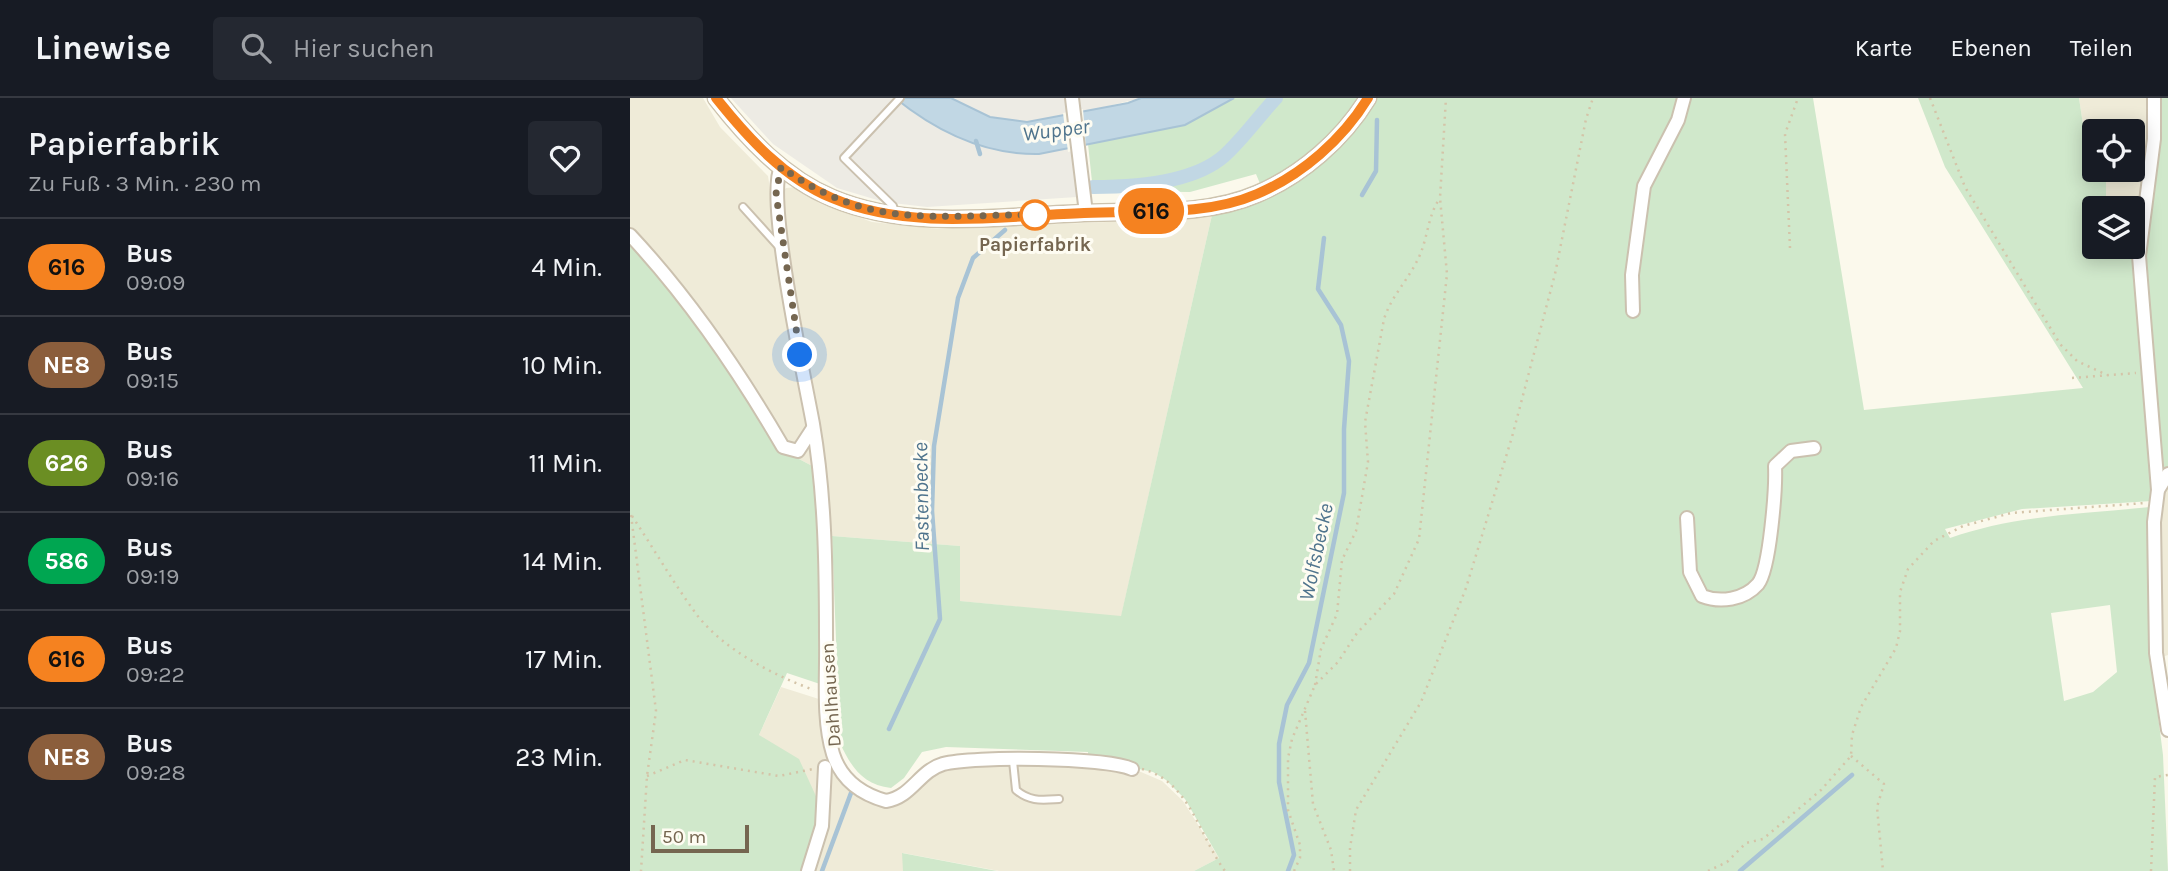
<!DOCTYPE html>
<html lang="de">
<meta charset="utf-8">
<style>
body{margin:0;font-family:Karla,sans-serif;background:#242831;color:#f1f3f6;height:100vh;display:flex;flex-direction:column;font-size:26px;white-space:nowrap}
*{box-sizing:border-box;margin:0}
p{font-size:23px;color:#9ea1a6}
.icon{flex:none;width:38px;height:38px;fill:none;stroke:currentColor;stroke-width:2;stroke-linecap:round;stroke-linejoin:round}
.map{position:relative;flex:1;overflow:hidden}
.panel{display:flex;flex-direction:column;background:#171b24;width:630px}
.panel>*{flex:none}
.badge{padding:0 14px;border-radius:23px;font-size:24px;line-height:46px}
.controls{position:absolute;left:1452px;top:21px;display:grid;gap:14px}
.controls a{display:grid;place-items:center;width:63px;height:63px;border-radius:7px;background:#171b24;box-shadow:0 4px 18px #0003;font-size:35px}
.scale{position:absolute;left:21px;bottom:18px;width:98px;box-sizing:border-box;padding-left:7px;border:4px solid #756650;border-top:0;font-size:19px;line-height:24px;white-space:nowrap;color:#756650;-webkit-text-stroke:5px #fefcf2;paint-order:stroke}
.you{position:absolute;width:35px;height:35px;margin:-18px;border:5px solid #fff;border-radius:50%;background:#1a73e8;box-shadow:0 0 0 10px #1a73e833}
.map>.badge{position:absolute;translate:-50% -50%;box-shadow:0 0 0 4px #fff}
.round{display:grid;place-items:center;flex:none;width:74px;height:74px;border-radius:7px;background:#242831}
.overview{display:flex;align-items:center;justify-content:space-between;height:119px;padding:0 28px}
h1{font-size:33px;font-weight:600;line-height:52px}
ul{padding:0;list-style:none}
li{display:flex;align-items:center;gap:21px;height:98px;padding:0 28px;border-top:2px solid #363941}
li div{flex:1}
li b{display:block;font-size:26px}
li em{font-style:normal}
li .badge{min-width:77px;font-weight:700;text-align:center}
header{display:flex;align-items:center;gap:42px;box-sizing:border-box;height:98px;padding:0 35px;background:#171b24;border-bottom:2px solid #363941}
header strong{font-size:33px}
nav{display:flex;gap:38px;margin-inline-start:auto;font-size:24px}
.search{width:490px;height:63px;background:#242831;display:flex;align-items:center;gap:18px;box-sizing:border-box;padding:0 24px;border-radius:7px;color:#9ea1a6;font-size:26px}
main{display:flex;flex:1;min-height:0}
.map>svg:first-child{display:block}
.residential{fill:#efebd8}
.industrial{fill:#edebe4}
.green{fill:#d0e8cb;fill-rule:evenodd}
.water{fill:#c1d7e4;stroke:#a8c3d5;stroke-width:2}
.pier{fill:#fbf9ec}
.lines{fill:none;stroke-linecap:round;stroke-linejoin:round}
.stream{stroke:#a8c3d5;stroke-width:4.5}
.canal{stroke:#c1d7e4;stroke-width:14}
.service-casing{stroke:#cbc1af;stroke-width:10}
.minor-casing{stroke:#cbc1af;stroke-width:16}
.secondary-casing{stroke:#cdc3ae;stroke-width:19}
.path{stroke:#d4c4a8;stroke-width:2.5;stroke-dasharray:2 5;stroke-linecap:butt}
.service{stroke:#fff;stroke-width:6}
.minor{stroke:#fff;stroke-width:12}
.secondary{stroke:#fff;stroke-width:16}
.line-casing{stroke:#fff;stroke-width:16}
.line{stroke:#f58220;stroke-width:10}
.walk{stroke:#756650;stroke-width:7;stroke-dasharray:0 12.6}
.stop-dot{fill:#fff;stroke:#f58220;stroke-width:3.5}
.labels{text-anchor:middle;stroke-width:6;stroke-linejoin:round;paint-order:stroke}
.stop-label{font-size:19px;font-weight:bold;fill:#756650;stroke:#fefcf2}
.street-label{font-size:19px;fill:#756650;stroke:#fefcf2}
.water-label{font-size:21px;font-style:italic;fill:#4f748d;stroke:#fefcf2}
</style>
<header>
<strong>Linewise</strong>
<div class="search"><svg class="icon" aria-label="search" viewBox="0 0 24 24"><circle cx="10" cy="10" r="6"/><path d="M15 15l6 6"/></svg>Hier suchen</div>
<nav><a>Karte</a><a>Ebenen</a><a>Teilen</a></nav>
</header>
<main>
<section class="panel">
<div class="overview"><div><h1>Papierfabrik</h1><p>Zu Fuß · 3 Min. · 230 m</p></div><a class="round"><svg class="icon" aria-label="heart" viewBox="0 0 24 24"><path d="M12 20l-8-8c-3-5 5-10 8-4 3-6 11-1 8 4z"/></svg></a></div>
<ul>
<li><span class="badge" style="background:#f58220;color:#111">616</span><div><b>Bus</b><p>09:09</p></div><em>4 Min.</em></li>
<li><span class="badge" style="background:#8b5e3c;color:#fff">NE8</span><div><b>Bus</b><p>09:15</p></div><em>10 Min.</em></li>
<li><span class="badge" style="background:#6b8e23;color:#fff">626</span><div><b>Bus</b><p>09:16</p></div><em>11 Min.</em></li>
<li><span class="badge" style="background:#00a651;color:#fff">586</span><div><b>Bus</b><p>09:19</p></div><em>14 Min.</em></li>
<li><span class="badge" style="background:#f58220;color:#111">616</span><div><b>Bus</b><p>09:22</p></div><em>17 Min.</em></li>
<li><span class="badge" style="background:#8b5e3c;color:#fff">NE8</span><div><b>Bus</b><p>09:28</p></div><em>23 Min.</em></li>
</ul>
</section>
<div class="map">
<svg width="1538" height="773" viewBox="0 0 1538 773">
<rect width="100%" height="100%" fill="#fbf9ec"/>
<g class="residential">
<path d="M 0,0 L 73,0 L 90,29 L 138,78 L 141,98 L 149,98 L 156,90 L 167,89 L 189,105 L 242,124 L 308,131 L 527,122 L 582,117 L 491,519 L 329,503 L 330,448 L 202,438 L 186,370 L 152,352 L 0,139 Z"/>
<path d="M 1449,0 L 1522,0 L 1514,109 L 1476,106 L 1476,72 L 1503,72 L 1503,33 L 1465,33 L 1465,48 L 1455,40 Z"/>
<path d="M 1538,379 L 1538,557 L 1529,560 L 1527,409 Z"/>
<path d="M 151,589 L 192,602 L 200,662 L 246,705 L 310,672 L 333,666 L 444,665 L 511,674 L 532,683 L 553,703 L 589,760 L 564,773 L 369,773 L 273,755 L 273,773 L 178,773 L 129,637 Z"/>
</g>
<path class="industrial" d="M 101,0 L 511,0 L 437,18 L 447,99 L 297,109 L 254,104 L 207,90 L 143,46 Z"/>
<g class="green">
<path d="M 604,0 L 1183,0 L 1234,312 L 1453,290 L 1315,69 L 1288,0 L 1449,0 L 1455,40 L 1465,48 L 1465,72 L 1476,72 L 1476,106 L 1514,109 L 1522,0 L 1538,0 L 1538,374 L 1522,403 L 1392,411 L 1315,431 L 1320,440 C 1384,417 1453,416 1520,409 L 1521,563 L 1533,657 L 1538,773 L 564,773 L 589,760 L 555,701 L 536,682 L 523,674 L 458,660 L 458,654 L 316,649 L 292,654 L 274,680 L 261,690 C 233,687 221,669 210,645 L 202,438 L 330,448 L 330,503 L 491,518 L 582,117 L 636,100 L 626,76 L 560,94 L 463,93 L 458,46 L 555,27 ZM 1465,110 L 1503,110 L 1503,149 L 1465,149 ZM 1480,507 L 1487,574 L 1463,594 L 1434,603 L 1421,515 Z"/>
<path d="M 0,139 L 119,294 L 152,352 L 186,370 L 190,586 L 157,575 L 129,637 L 169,661 L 190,707 L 178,773 L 0,773 Z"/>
<path d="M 272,755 L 367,773 L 273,773 Z"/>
</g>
<path class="water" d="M 265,0 L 321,0 L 360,19 L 397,24 L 498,5 L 511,0 L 604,0 L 555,27 L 409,56 C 355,57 307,34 265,0 Z"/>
<path class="pier" d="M 453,11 L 456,50 L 438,54 L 433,15 Z"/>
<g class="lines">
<g class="stream">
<path d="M 346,43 L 350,56"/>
<path d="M 732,97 L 746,73 L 747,22"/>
<path d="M 259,631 L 310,521 L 302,413 L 304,348 L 328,200 L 343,160 L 375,132"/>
<path d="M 192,773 L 221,695"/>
<path d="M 658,773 L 664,757 L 649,684 L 649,646 L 657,607 L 679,565 L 714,395 L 714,331 L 719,263 L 711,227 L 688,191 L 694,140"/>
<path d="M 1110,773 L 1222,677"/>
</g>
<path class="canal" d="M 463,89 C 502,89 563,85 594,58 C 613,41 629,18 646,0"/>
<g class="service-casing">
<g id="service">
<path d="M 113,109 L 150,150"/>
<path d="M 265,115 L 263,108 L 214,60 L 270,0"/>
<path d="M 383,663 L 386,692 C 400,704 412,702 429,701"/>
</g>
</g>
<g class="minor-casing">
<g id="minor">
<path d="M 442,0 L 456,115"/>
<path d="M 1524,0 L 1524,41 L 1509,158 L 1528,392"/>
<path d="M 151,69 C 135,99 175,282 183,326 C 195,396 196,468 196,539 C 197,576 192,620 203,656 C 211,681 231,696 256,703 C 282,699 289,673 313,666 C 343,658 475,659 502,671"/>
<path d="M 0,137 C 59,200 110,275 153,349 L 168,353 L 183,330"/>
<path d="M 1003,213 L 1002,177 L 1014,88 L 1048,22 L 1054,0"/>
<path d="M 1538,376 L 1528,392 L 1524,424 L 1526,555 L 1538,632"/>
<path d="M 1057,420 L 1060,474 L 1072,498 C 1090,505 1114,502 1128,486 C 1140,471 1146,390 1145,368 L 1161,353 L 1184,350"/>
<path d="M 178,773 L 192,728 L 195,669"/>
</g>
</g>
<g class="secondary-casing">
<path id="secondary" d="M 86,0 C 117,40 154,80 202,100 C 280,133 371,118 454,115 C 511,112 574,119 627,96 C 672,77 713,41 738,0"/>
</g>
<g class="path">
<path d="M 1300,0 L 1335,89 L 1430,246 L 1447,263 L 1477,277"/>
<path d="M 1160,150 L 1155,36 L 1168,0"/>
<path d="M 1442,280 L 1506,275"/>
<path d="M 1,417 L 26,613 L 17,678 L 11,773"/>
<path d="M 2,418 C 24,451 44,486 67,517 C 94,552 145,578 184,592"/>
<path d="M 685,587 L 691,551 L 707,516 L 712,462 L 726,433 L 738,364 L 735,324 L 754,221 C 761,199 777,183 787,163 C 798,143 797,118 810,100"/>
<path d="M 675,613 L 683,706 L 701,752 L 704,773"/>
<path d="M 1221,658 L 1254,686 L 1247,709 L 1253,773"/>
<path d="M 512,671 C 560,683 569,738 595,773"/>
<path d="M 17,678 L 55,662 L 149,678 L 183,671"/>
<path d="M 664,773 L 670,760 L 670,747 L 658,712 L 658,660 L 662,641 L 685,587 L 708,564 L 727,535 L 764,496 L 789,441 L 817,176 L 810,100 L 816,0"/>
<path d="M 720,773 L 720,750 L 726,712 L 791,604 L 836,490 L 882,339 L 925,176 L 956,21 L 963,0"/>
<path d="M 1078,773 L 1097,764 L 1116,745 L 1133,741 L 1191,692 L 1221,658 L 1222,637 L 1231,609 L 1266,550 L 1270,533 L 1270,494 L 1278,471 L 1304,443 L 1333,428 L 1381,415 L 1515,405"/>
<path d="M 1521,773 L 1525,679 L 1538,677"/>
</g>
<use href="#service" class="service"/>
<use href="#minor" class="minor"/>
<use href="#secondary" class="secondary"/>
</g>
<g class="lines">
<g class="line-casing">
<path id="line" d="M 86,0 C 118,40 154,80 202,100 C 280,133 371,118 454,115 C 511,112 574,119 627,96 C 672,77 713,41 738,0"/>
</g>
<use href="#line" class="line"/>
<path class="walk" d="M 170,257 L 146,96 L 151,69 C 242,133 302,116 405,117"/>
</g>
<circle class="stop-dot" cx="405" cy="117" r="14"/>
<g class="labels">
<g class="stop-label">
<text x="405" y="153">Papierfabrik</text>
</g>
<g class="street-label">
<text transform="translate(200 597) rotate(-94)" y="7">Dahlhausen</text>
</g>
<g class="water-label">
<text transform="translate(426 32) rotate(-7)" y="7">Wupper</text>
<text transform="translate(291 399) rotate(-91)" y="7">Fastenbecke</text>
<text transform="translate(686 454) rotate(-78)" y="7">Wolfsbecke</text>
</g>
</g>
</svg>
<div class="controls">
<a><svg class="icon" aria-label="locate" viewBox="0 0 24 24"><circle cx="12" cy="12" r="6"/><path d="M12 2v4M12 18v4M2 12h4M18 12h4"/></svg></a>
<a><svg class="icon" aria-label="layers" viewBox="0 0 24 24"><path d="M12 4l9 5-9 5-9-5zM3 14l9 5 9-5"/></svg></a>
</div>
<div class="scale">50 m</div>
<div class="you" style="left:170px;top:257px"></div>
<b class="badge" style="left:521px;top:113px;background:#f58220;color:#111">616</b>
</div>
</main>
